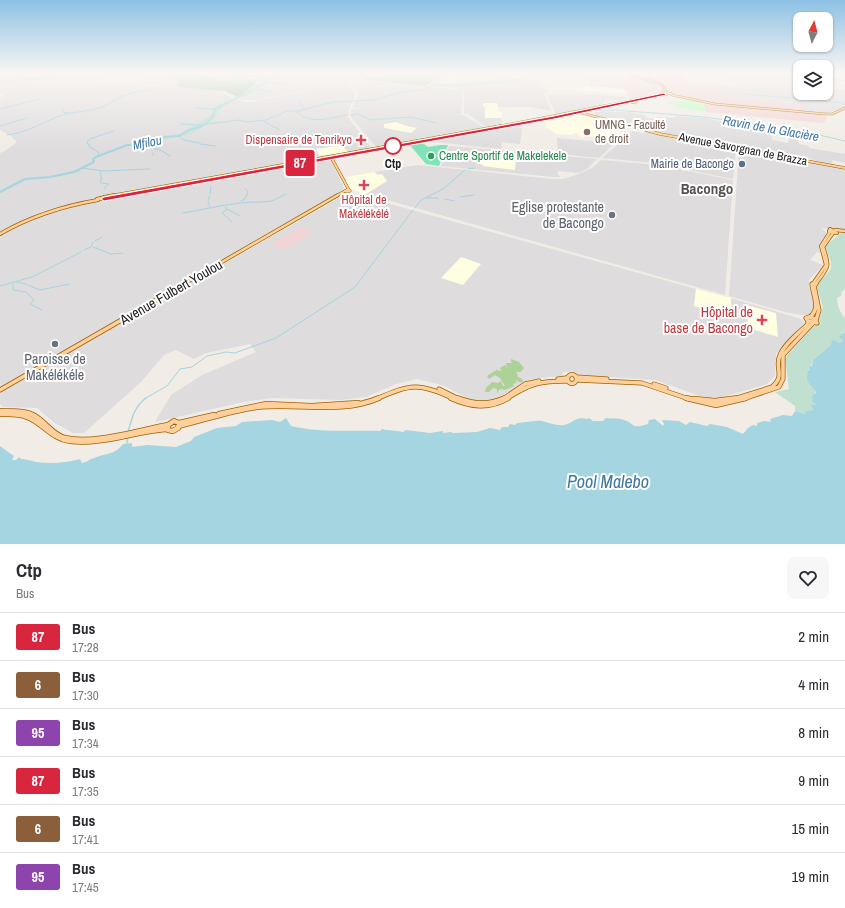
<!DOCTYPE html>
<html lang="fr">
<meta charset="utf-8">
<style>
body{margin:0;font-family:"Archivo Narrow",sans-serif;background:#f7f7f7;color:#2b2b33;height:100vh;display:flex;flex-direction:column;font-size:15px;white-space:nowrap}
*{box-sizing:border-box;margin:0}
p{font-size:13px;color:#7c7c81}
.icon{flex:none;width:22px;height:22px;fill:none;stroke:currentColor;stroke-width:2;stroke-linecap:round;stroke-linejoin:round}
.map{position:relative;height:544px;overflow:hidden}
.sheet{display:flex;flex-direction:column;background:#fff;flex:1}
.sheet>*{flex:none}
.badge{padding:0 8px;border-radius:3px;font-size:14px;line-height:26px}
.needle{width:26px;rotate:6deg}
.buttons{position:absolute;left:793px;top:12px;display:grid;gap:8px}
.buttons a{display:grid;place-items:center;width:40px;height:40px;border-radius:8px;background:#fff;box-shadow:0 1px 3px #0004;font-size:20px}
.map>.badge{position:absolute;translate:-50% -50%;box-shadow:0 0 0 2px #fff}
.round{display:grid;place-items:center;flex:none;width:42px;height:42px;border-radius:8px;background:#f7f7f7}
.headline{display:flex;align-items:center;justify-content:space-between;height:68px;padding:0 16px}
h1{font-size:19px;font-weight:700;line-height:30px}
ul{padding:0;list-style:none}
li{display:flex;align-items:center;gap:12px;height:48px;padding:0 16px;border-top:1px solid #e1e1e2}
li div{flex:1}
li b{display:block;font-size:15px}
li em{font-style:normal}
li .badge{min-width:44px;font-weight:700;text-align:center}
.map>svg:first-child{display:block}
.residential{fill:#dedcdd}
.commercial{fill:#f2d4d4}
.education{fill:#fffee0}
.forest{fill:#acd298}
.wetland{fill:#c2e0d0}
.cemetery{fill:#a5cba9}
.park{fill:#c1fcc3}
.pitch{fill:#80e3b9}
.water{fill:#a4d5e0}
.lines{fill:none;stroke-linecap:round;stroke-linejoin:round}
.stream-far1{stroke:#a4d5e0;stroke-width:1}
.stream{stroke:#a4d5e0;stroke-width:1.5}
.river-far1{stroke:#a4d5e0;stroke-width:1.5}
.river{stroke:#a4d5e0;stroke-width:2}
.major-far4-casing{stroke:#9b6100;stroke-width:2.5}
.major-far3-casing{stroke:#9b6100;stroke-width:3}
.major-far2-casing{stroke:#9b6100;stroke-width:4}
.major-far1-casing{stroke:#9b6100;stroke-width:5}
.major-casing{stroke:#9b6100;stroke-width:6}
.major-far4{stroke:#ffd09c;stroke-width:1.5}
.major-far3{stroke:#ffd09c;stroke-width:2}
.major-far2{stroke:#ffd09c;stroke-width:2.5}
.major-far1{stroke:#ffd09c;stroke-width:3.5}
.major{stroke:#ffd09c;stroke-width:4.5}
.line{fill:#d7263d;stroke:#fff}
.education-dot{fill:#8d6e63;stroke:#fff;stroke-width:1.5}
.health-dot{fill:#e0444e;stroke:#fff;stroke-width:1.5}
.stop-dot{fill:#fff;stroke:#d7263d;stroke-width:2}
.leisure-dot{fill:#2e9e5b;stroke:#fff;stroke-width:1.5}
.service-dot{fill:#5c6f8a;stroke:#fff;stroke-width:1.5}
.worship-dot{fill:#6b7280;stroke:#fff;stroke-width:1.5}
.labels{text-anchor:middle;stroke-width:4;stroke-linejoin:round;paint-order:stroke}
.far-education-label{font-size:12px;fill:#785e54;stroke:#fff;text-anchor:start}
.far-health-label{font-size:12px;fill:#be3a42;stroke:#fff;text-anchor:end}
.far-street-label{font-size:12px;fill:#202020;stroke:#fff}
.far-leisure-label{font-size:12px;fill:#27864d;stroke:#fff;text-anchor:start}
.far-stop-label{font-size:12px;font-weight:bold;fill:#202020;stroke:#fff}
.far-service-label{font-size:12px;fill:#4e5e75;stroke:#fff;text-anchor:end}
.far-water-label{font-size:13px;font-style:italic;fill:#4177a5;stroke:#fff}
.worship-label{font-size:14px;fill:#5b616d;stroke:#fff;text-anchor:end}
.street-label{font-size:14px;fill:#202020;stroke:#fff}
.health-label{font-size:14px;fill:#be3a42;stroke:#fff;text-anchor:end}
.far-district-label{font-size:15px;font-weight:bold;fill:#535353;stroke:#fff}
.near-water-label{font-size:18px;font-style:italic;fill:#4177a5;stroke:#fff}
</style>
<div class="map">
<svg width="845" height="544" viewBox="0 0 845 544">
<rect width="100%" height="100%" fill="#f1ece5"/>
<g class="residential">
<path d="M 0,73 L 113,73 L 92,84 L 132,84 L 212,90 L 220,91 L 233,99 L 248,102 L 256,101 L 326,86 L 298,91 L 256,100 L 240,100 L 239,99 L 251,93 L 261,90 L 256,90 L 270,83 L 269,80 L 278,74 L 349,73 L 357,76 L 381,73 L 385,78 L 365,78 L 365,80 L 361,81 L 463,90 L 461,114 L 454,114 L 463,115 L 485,128 L 376,147 L 351,117 L 351,109 L 362,109 L 352,108 L 359,93 L 350,82 L 347,83 L 356,92 L 349,110 L 348,117 L 372,149 L 100,197 L 43,211 L 28,218 L 0,233 L 0,153 L 5,151 L 17,142 L 11,136 L 0,130 L 0,97 L 4,95 L 0,94 Z"/>
<path d="M 151,73 L 169,73 L 179,80 L 178,85 L 175,87 L 137,83 Z"/>
<path d="M 199,73 L 277,73 L 261,79 L 250,77 L 234,80 L 224,79 L 219,76 L 211,79 Z"/>
<path d="M 419,73 L 444,73 L 442,74 L 435,85 L 458,86 L 499,82 L 527,81 L 525,79 L 541,80 L 549,93 L 544,93 L 551,111 L 530,107 L 498,107 L 497,103 L 485,107 L 485,118 L 501,118 L 502,125 L 486,127 L 468,114 L 464,114 L 464,89 L 425,86 L 432,82 L 430,75 L 422,75 Z"/>
<path d="M 576,73 L 623,73 L 626,74 L 623,75 L 624,81 L 584,79 Z"/>
<path d="M 773,74 L 800,81 L 800,93 L 826,93 L 826,88 L 845,90 L 845,107 L 827,113 L 807,112 L 800,105 L 793,103 L 722,97 L 717,89 L 736,85 L 731,77 L 761,80 Z"/>
<path d="M 547,94 L 585,94 L 626,97 L 626,101 L 605,99 L 602,106 L 556,115 Z"/>
<path d="M 593,112 L 629,112 L 645,115 L 646,118 L 657,119 L 657,117 L 674,118 L 676,116 L 705,118 L 720,121 L 771,133 L 772,140 L 788,143 L 789,138 L 798,139 L 799,144 L 809,146 L 809,148 L 845,154 L 845,163 L 832,160 L 833,166 L 819,163 L 803,155 L 804,160 L 658,133 L 598,117 Z"/>
<path d="M 517,124 L 521,127 L 522,130 L 520,144 L 502,142 L 501,149 L 426,141 Z"/>
<path d="M 633,131 L 642,133 L 645,133 L 646,131 L 691,144 L 692,140 L 736,148 L 733,179 L 654,163 L 602,158 Z"/>
<path d="M 557,138 L 614,143 L 615,143 L 599,158 L 558,154 Z"/>
<path d="M 449,146 L 597,159 L 587,169 L 578,173 L 558,171 L 558,174 L 560,177 L 554,177 L 441,166 Z"/>
<path d="M 739,149 L 842,168 L 845,171 L 845,230 L 821,228 L 825,231 L 827,234 L 819,246 L 820,253 L 817,252 L 810,260 L 823,265 L 809,280 L 809,286 L 814,305 L 811,315 L 800,315 L 785,312 L 729,296 Z"/>
<path d="M 330,158 L 344,188 L 341,193 L 0,389 L 0,236 L 35,217 L 80,204 Z"/>
<path d="M 601,160 L 657,165 L 733,180 L 725,295 L 366,194 L 387,181 L 375,172 L 405,167 L 418,165 L 552,179 L 563,179 L 576,175 L 592,168 Z"/>
<path d="M 351,193 L 696,289 L 694,306 L 731,317 L 731,298 L 801,319 L 804,323 L 776,354 L 775,376 L 767,384 L 719,398 L 700,396 L 655,380 L 579,375 L 573,371 L 563,372 L 562,376 L 530,379 L 495,400 L 473,401 L 442,385 L 417,379 L 396,384 L 366,397 L 340,400 L 271,398 L 244,402 L 155,422 L 171,395 L 202,375 L 256,352 L 250,344 L 206,353 L 194,359 L 176,350 L 164,355 L 141,382 L 84,433 L 73,433 L 53,422 L 37,408 L 3,407 L 0,404 L 0,393 L 3,390 L 346,194 Z"/>
</g>
<g class="commercial">
<path d="M 632,73 L 659,73 L 684,76 L 684,81 L 686,82 L 733,86 L 718,90 L 722,97 L 793,103 L 800,105 L 807,112 L 713,103 L 667,92 L 662,84 L 629,74 Z"/>
<path d="M 628,74 L 658,84 L 662,91 L 661,92 L 661,94 L 633,100 L 629,99 L 627,89 L 589,86 L 589,79 L 626,82 L 625,75 Z"/>
<path d="M 703,104 L 821,114 L 824,114 L 827,118 L 824,123 L 727,114 L 707,112 Z"/>
<path d="M 300,227 L 312,233 L 284,250 L 271,244 Z"/>
</g>
<g class="education">
<path d="M 442,73 L 536,73 L 541,80 L 502,80 L 502,78 L 460,80 L 456,82 L 440,78 Z"/>
<path d="M 585,86 L 624,89 L 626,94 L 582,90 L 578,88 L 585,89 Z"/>
<path d="M 483,103 L 497,103 L 499,112 L 502,112 L 502,118 L 485,118 L 485,107 L 483,107 Z"/>
<path d="M 577,113 L 578,115 L 580,114 L 603,119 L 598,122 L 622,133 L 597,138 L 594,136 L 582,138 L 576,133 L 571,135 L 556,134 L 544,126 L 547,126 L 539,121 Z"/>
<path d="M 396,122 L 407,126 L 417,128 L 411,133 L 384,128 L 384,124 Z"/>
<path d="M 342,145 L 348,152 L 319,156 L 316,149 Z"/>
<path d="M 482,156 L 516,159 L 515,170 L 483,166 L 483,165 L 480,164 Z"/>
<path d="M 375,172 L 376,175 L 382,174 L 387,181 L 366,194 L 348,188 L 344,181 L 348,180 L 347,177 Z"/>
<path d="M 461,257 L 481,264 L 463,285 L 441,278 Z"/>
<path d="M 696,289 L 731,298 L 732,317 L 694,306 Z"/>
<path d="M 747,305 L 776,313 L 778,337 L 748,328 Z"/>
</g>
<g class="forest">
<path d="M 381,73 L 419,73 L 422,75 L 431,75 L 433,81 L 425,86 L 365,80 L 365,78 L 385,78 Z"/>
<path d="M 511,359 L 519,362 L 524,368 L 521,372 L 515,372 L 517,373 L 518,377 L 522,379 L 523,382 L 518,382 L 517,379 L 516,383 L 513,384 L 514,386 L 505,390 L 500,389 L 497,393 L 497,389 L 493,388 L 489,392 L 485,392 L 486,388 L 492,382 L 498,383 L 501,381 L 503,386 L 505,386 L 500,378 L 495,375 L 489,379 L 487,376 L 496,370 L 502,371 L 500,368 L 505,365 L 507,368 L 506,363 L 513,363 L 511,362 Z"/>
</g>
<g class="wetland">
<path d="M 275,73 L 294,73 L 278,74 L 270,80 L 270,83 L 257,89 L 263,90 C 256,92 241,99 235,98 L 262,81 L 248,79 L 261,79 Z"/>
<path d="M 437,73 L 441,73 L 439,77 L 441,83 L 443,84 C 459,85 517,75 527,81 L 454,86 L 435,86 L 438,81 Z"/>
<path d="M 233,99 L 235,100 C 222,102 219,115 211,121 L 232,123 L 210,123 L 203,126 L 191,134 L 184,136 L 177,136 L 145,145 L 131,146 L 118,148 L 127,144 L 145,144 L 154,141 L 164,137 L 180,134 L 193,126 L 177,123 L 197,124 L 212,114 L 212,110 L 219,104 Z"/>
<path d="M 841,233 L 845,233 L 845,289 L 841,292 L 842,295 L 837,298 C 837,305 840,313 845,318 L 845,331 L 842,332 L 843,340 L 840,343 L 831,345 L 813,360 L 808,374 L 810,386 L 815,389 L 816,404 L 815,406 L 812,404 L 813,410 L 805,414 L 795,411 L 795,406 L 775,392 L 789,389 L 785,358 L 814,326 L 821,324 L 819,320 L 823,307 L 817,288 L 819,283 L 831,269 L 831,262 L 825,246 Z"/>
</g>
<path class="cemetery" d="M 169,73 L 200,73 L 221,81 L 249,79 L 255,80 L 257,83 L 238,97 L 224,91 L 177,87 L 179,80 Z"/>
<path class="park" d="M 685,98 L 703,102 L 693,103 L 702,104 L 706,112 L 676,107 L 678,105 L 669,104 L 668,101 L 687,102 Z"/>
<path class="pitch" d="M 416,143 L 424,144 L 428,147 L 440,145 L 448,145 L 439,166 L 426,164 L 409,144 Z"/>
<path class="water" d="M 845,331 L 845,544 L 0,544 L 0,446 L 14,456 L 12,460 L 16,460 L 19,457 L 21,459 C 27,459 30,461 36,462 C 50,464 66,463 80,459 L 82,463 C 87,462 90,459 94,458 C 106,453 115,455 123,444 L 132,443 L 132,447 L 147,445 L 176,447 L 191,441 L 194,437 L 217,428 L 236,426 L 242,422 L 272,420 L 280,422 L 286,418 L 291,426 C 320,433 350,430 380,431 L 382,429 C 389,431 395,430 403,432 L 406,430 L 430,433 L 443,431 L 443,433 L 451,432 L 453,433 L 477,432 L 490,428 L 500,430 L 502,427 L 508,427 L 510,424 L 515,425 L 517,423 C 523,423 539,420 542,421 C 550,423 556,426 564,425 C 574,423 575,416 587,419 L 589,418 L 593,421 L 603,421 L 606,418 C 611,419 616,418 621,419 C 636,423 630,430 648,424 L 649,420 L 655,419 L 663,426 L 664,424 L 662,420 L 679,421 L 686,425 L 690,422 L 707,426 L 710,424 L 727,427 L 743,434 L 748,428 L 753,425 L 757,426 L 757,423 L 764,421 L 771,422 L 770,419 L 783,415 L 792,416 L 795,411 L 805,414 L 807,411 L 813,410 L 811,404 L 815,405 L 816,404 L 813,402 L 812,396 L 816,393 L 815,390 C 810,386 805,380 808,373 L 807,372 L 810,370 L 809,367 L 812,366 L 813,360 L 831,345 L 832,340 L 840,343 L 843,340 L 839,337 Z"/>
<g class="lines">
<g class="stream-far1">
<path d="M 212,73 L 218,80 L 265,80"/>
<path d="M 826,78 L 845,81"/>
<path d="M 514,80 L 536,80"/>
<path d="M 0,81 L 41,79 L 60,73"/>
<path d="M 268,82 L 285,84"/>
<path d="M 435,85 L 440,81 L 437,73"/>
<path d="M 252,90 L 268,91 L 271,93"/>
<path d="M 746,94 L 845,103"/>
<path d="M 355,101 L 375,100 L 397,93 L 425,89 L 435,85 L 456,86 L 514,81"/>
<path d="M 6,102 L 5,104 L 8,107"/>
<path d="M 299,102 L 304,109"/>
<path d="M 64,108 L 62,112 L 70,113"/>
<path d="M 196,108 L 215,109"/>
<path d="M 0,109 L 39,99"/>
<path d="M 601,111 L 615,110 L 704,117 L 761,125 L 783,131 L 815,134 L 845,141"/>
<path d="M 297,112 C 312,125 329,118 347,115"/>
<path d="M 351,115 L 358,114 L 371,120 L 410,117 L 436,123"/>
<path d="M 263,121 L 280,130"/>
<path d="M 180,124 L 202,125 L 238,120 L 247,122 L 266,120 L 287,111 L 298,111 L 333,102 L 353,101"/>
<path d="M 0,126 L 27,118"/>
<path d="M 7,135 C 26,133 42,123 59,116 C 75,111 92,112 107,105 C 110,104 112,101 115,100 C 125,93 138,92 150,89"/>
<path d="M 179,136 L 184,140 L 199,143"/>
<path d="M 148,144 L 155,149 L 160,149 L 160,151"/>
<path d="M 200,144 L 215,146"/>
<path d="M 162,151 L 170,156"/>
<path d="M 153,153 L 153,155"/>
<path d="M 99,156 L 98,152 L 90,147 L 87,142 L 90,139 L 113,131"/>
<path d="M 82,168 L 104,171 L 150,169"/>
<path d="M 468,169 L 475,168"/>
<path d="M 100,172 L 102,179 L 100,180 L 101,183 L 109,184 L 105,187 L 105,189"/>
<path d="M 210,194 L 211,187"/>
<path d="M 209,196 L 209,200"/>
<path d="M 460,197 L 474,195"/>
<path d="M 426,198 L 438,198"/>
<path d="M 445,199 L 454,201"/>
<path d="M 208,201 L 210,208"/>
<path d="M 241,201 L 245,199 L 248,192 L 245,188"/>
<path d="M 259,202 L 272,201 L 286,194"/>
<path d="M 226,207 L 226,210 L 222,213 L 232,222"/>
<path d="M 415,208 L 421,200 L 443,189 L 465,170"/>
<path d="M 227,209 L 240,216"/>
<path d="M 183,213 C 208,209 233,202 258,202"/>
<path d="M 95,241 L 102,237"/>
<path d="M 93,247 L 111,254 L 123,253 L 122,254"/>
<path d="M 84,250 L 91,247 L 93,242"/>
<path d="M 17,282 L 26,284"/>
<path d="M 13,284 L 13,290"/>
<path d="M 28,285 L 40,290 L 69,284"/>
<path d="M 0,286 L 32,277 L 81,252"/>
<path d="M 14,290 L 26,292 L 34,300 L 30,304 L 42,310"/>
<path d="M 144,399 L 167,386 L 180,369 L 192,367 L 207,356 L 226,352 L 235,353 L 276,338 L 355,287 L 413,210"/>
</g>
<g class="stream">
<path d="M 128,432 C 132,418 134,407 146,398"/>
<path d="M 127,443 L 128,437"/>
</g>
<path class="river-far1" d="M 200,127 C 208,122 213,119 215,109 L 268,82 L 265,80 L 279,73"/>
<path class="river" d="M 0,192 L 25,179 L 50,177 L 74,172 L 94,162 L 93,159 L 96,157 L 127,145 L 143,145 L 164,137 L 179,136 L 189,130 L 202,126"/>
<g class="major-far4-casing">
<g id="major-far4">
<path d="M 626,73 L 661,84 L 666,91"/>
<path d="M 672,95 L 715,104 L 826,114 L 832,114 L 845,108"/>
<path d="M 630,102 L 636,103 L 636,100"/>
<path d="M 578,112 L 635,127"/>
<path d="M 495,127 L 660,95 L 663,92 L 672,94 L 662,94"/>
</g>
</g>
<g class="major-far3-casing">
<g id="major-far3">
<path d="M 631,126 L 660,134 L 845,168"/>
<path d="M 331,157 L 349,190"/>
<path d="M 347,190 L 349,190 L 350,191 L 345,191 Z"/>
<path d="M 109,196 L 500,126"/>
<path d="M 336,196 L 345,191"/>
</g>
</g>
<g class="major-far2-casing">
<g id="major-far2">
<path d="M 105,197 L 115,195"/>
<path d="M 105,197 L 97,199 L 107,198"/>
<path d="M 830,229 L 837,233 L 829,231 Z"/>
<path d="M 835,230 L 845,231"/>
<path d="M 0,234 C 31,216 63,206 98,200"/>
<path d="M 182,285 L 338,195"/>
<path d="M 812,285 L 826,265 L 821,246 L 830,232"/>
<path d="M 815,285 C 828,267 831,269 823,247 L 833,233"/>
</g>
</g>
<g class="major-far1-casing">
<g id="major-far1">
<path d="M 816,284 L 814,286 L 819,310 L 816,320"/>
<path d="M 809,317 L 815,319 L 817,323 L 808,321 L 806,318 Z"/>
<path d="M 810,317 C 821,308 813,296 812,284"/>
<circle cx="572" cy="379" r="4.5"/>
<path d="M 576,377 L 607,379"/>
<path d="M 558,379 L 566,378"/>
<path d="M 577,380 L 642,383 L 689,399"/>
<path d="M 654,384 L 666,388"/>
<path d="M 439,389 L 459,399"/>
<path d="M 0,390 L 184,284"/>
<path d="M 376,399 C 411,384 419,382 454,399"/>
<path d="M 503,399 L 525,384 L 539,381"/>
<path d="M 506,399 C 531,383 539,381 568,381"/>
<path d="M 734,399 L 772,387 C 786,375 774,368 780,355 C 785,343 799,333 808,324 L 808,321"/>
<path d="M 743,399 L 779,387 L 783,379 L 783,355 L 813,323"/>
</g>
</g>
<g class="major-casing">
<g id="major">
<path d="M 451,398 C 471,407 489,409 508,398"/>
<path d="M 457,398 C 474,404 488,406 505,398"/>
<path d="M 686,398 L 716,405 L 746,398"/>
<path d="M 695,399 L 715,401 L 738,398"/>
<path d="M 0,411 C 11,412 23,410 33,415 C 45,421 52,435 65,438 C 92,445 140,430 168,425"/>
<path d="M 0,414 C 9,414 19,413 27,417 C 43,423 52,439 70,441 C 102,445 135,431 167,429"/>
<path d="M 219,414 L 266,404 L 312,406 L 358,403"/>
<path d="M 174,421 L 179,423 L 178,428 L 173,431 L 168,430 L 168,425 Z"/>
<path d="M 179,423 L 214,415"/>
<path d="M 179,426 C 204,420 232,410 257,407 C 298,402 339,415 379,398"/>
</g>
</g>
<use href="#major-far4" class="major-far4"/>
<use href="#major-far3" class="major-far3"/>
<use href="#major-far2" class="major-far2"/>
<use href="#major-far1" class="major-far1"/>
<use href="#major" class="major"/>
</g>
<linearGradient id="sky" x2="0" y2="1"><stop stop-color="#8dc1e5"/><stop offset="0.49" stop-color="#f9f6f3"/><stop offset="1" stop-color="#f9f6f3" stop-opacity="0"/></linearGradient>
<rect width="845" height="149" fill="url(#sky)"/>
<path class="line" d="M 664,93 L 666,95 L 554,119 L 104,201 L 101,199 L 104,197 L 554,116 Z"/>
<circle class="education-dot" cx="587" cy="132" r="4"/>
<g class="health-dot">
<path d="M359 134h4v4h4v4h-4v4h-4v-4h-4v-4h4z"/>
<path d="M362 179h4v4h4v4h-4v4h-4v-4h-4v-4h4z"/>
<path d="M760 314h4v4h4v4h-4v4h-4v-4h-4v-4h4z"/>
</g>
<circle class="stop-dot" cx="393" cy="146" r="8"/>
<circle class="leisure-dot" cx="431" cy="156" r="4"/>
<circle class="service-dot" cx="742" cy="164" r="4"/>
<g class="worship-dot">
<circle cx="612" cy="215" r="4"/>
<circle cx="55" cy="344" r="4"/>
</g>
<g class="labels">
<g class="far-education-label">
<text x="595" y="129">UMNG - Faculté<tspan x="595" dy="14">de droit</tspan></text>
</g>
<g class="far-health-label">
<text x="352" y="144">Dispensaire de Tenrikyo</text>
<text x="364" y="204" text-anchor="middle">Hôpital de<tspan x="364" dy="14">Makélékélé</tspan></text>
</g>
<g class="far-street-label">
<text transform="translate(743 149) rotate(11)" y="4">Avenue Savorgnan de Brazza</text>
</g>
<g class="far-leisure-label">
<text x="439" y="160">Centre Sportif de Makelekele</text>
</g>
<g class="far-stop-label">
<text x="393" y="168">Ctp</text>
</g>
<g class="far-service-label">
<text x="734" y="168">Mairie de Bacongo</text>
</g>
<g class="far-water-label">
<text transform="translate(771 128) rotate(10)" y="5">Ravin de la Glacière</text>
<text transform="translate(147 142) rotate(-11)" y="5">Mfilou</text>
</g>
<g class="worship-label">
<text x="604" y="212">Eglise protestante<tspan x="604" dy="16">de Bacongo</tspan></text>
<text x="55" y="364" text-anchor="middle">Paroisse de<tspan x="55" dy="16">Makélékéle</tspan></text>
</g>
<g class="street-label">
<text transform="translate(171 292) rotate(-30)" y="5">Avenue Fulbert Youlou</text>
</g>
<g class="health-label">
<text x="753" y="317">Hôpital de<tspan x="753" dy="16">base de Bacongo</tspan></text>
</g>
<g class="far-district-label">
<text x="707" y="194">Bacongo</text>
</g>
<g class="near-water-label">
<text x="608" y="488">Pool Malebo</text>
</g>
</g>
</svg>
<div class="buttons">
<a><svg class="needle" viewBox="-14 -14 28 28"><path d="M0-13l5 13h-10z" fill="#e53935"/><path d="M0 13l5-13h-10z" fill="#7c7c81"/></svg></a>
<a><svg class="icon" aria-label="layers" viewBox="0 0 24 24"><path d="M12 4l9 5-9 5-9-5zM3 14l9 5 9-5"/></svg></a>
</div>
<b class="badge" style="left:300px;top:163px;background:#d7263d;color:#fff">87</b>
</div>
<section class="sheet">
<div class="headline"><div><h1>Ctp</h1><p>Bus</p></div><a class="round"><svg class="icon" aria-label="heart" viewBox="0 0 24 24"><path d="M12 20l-8-8c-3-5 5-10 8-4 3-6 11-1 8 4z"/></svg></a></div>
<ul>
<li><span class="badge" style="background:#d7263d;color:#fff">87</span><div><b>Bus</b><p>17:28</p></div><em>2 min</em></li>
<li><span class="badge" style="background:#8b5e3c;color:#fff">6</span><div><b>Bus</b><p>17:30</p></div><em>4 min</em></li>
<li><span class="badge" style="background:#8e44ad;color:#fff">95</span><div><b>Bus</b><p>17:34</p></div><em>8 min</em></li>
<li><span class="badge" style="background:#d7263d;color:#fff">87</span><div><b>Bus</b><p>17:35</p></div><em>9 min</em></li>
<li><span class="badge" style="background:#8b5e3c;color:#fff">6</span><div><b>Bus</b><p>17:41</p></div><em>15 min</em></li>
<li><span class="badge" style="background:#8e44ad;color:#fff">95</span><div><b>Bus</b><p>17:45</p></div><em>19 min</em></li>
</ul>
</section>
